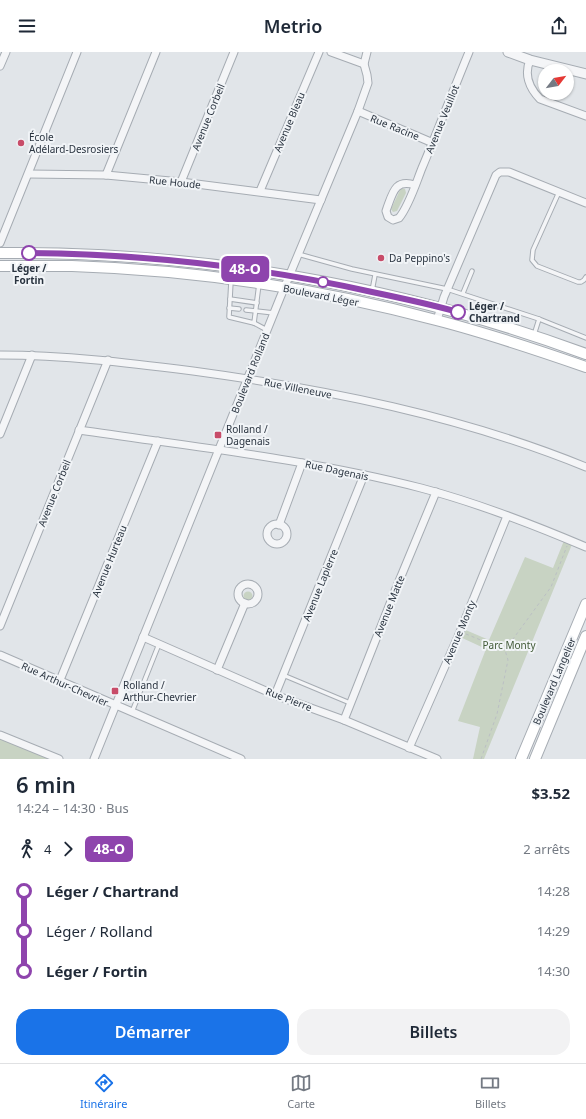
<!DOCTYPE html>
<html lang="fr">
<meta charset="utf-8">
<style>
body{margin:0;font-family:"Noto Sans",sans-serif;background:#f2f2f3;color:#1f2937;height:100vh;display:flex;flex-direction:column;font-size:15px;white-space:nowrap}
*{box-sizing:border-box;margin:0}
p{font-size:13px;color:#747a83}
.icon{flex:none;width:22px;height:22px;fill:none;stroke:currentColor;stroke-width:2;stroke-linecap:round;stroke-linejoin:round}
.map{position:relative;height:707px;overflow:hidden}
.details{display:flex;flex-direction:column;background:#fff;flex:1}
.details>*{flex:none}
.badge{padding:0 8px;border-radius:6px;font-size:14px;line-height:26px}
.needle{width:26px;rotate:59deg}
.fabs{position:absolute;left:538px;top:12px;display:grid;gap:8px}
.fabs a{display:grid;place-items:center;width:36px;height:36px;border-radius:50%;background:#fff;box-shadow:0 1px 3px #0004;font-size:20px}
.map>.badge{position:absolute;translate:-50% -50%;box-shadow:0 0 0 2px #fff}
.legs{display:flex;align-items:center;gap:6px;height:44px;padding:0 16px;font-size:13px}
.legs p{margin-inline-start:auto}
.overview{display:flex;align-items:center;justify-content:space-between;height:68px;padding:0 16px}
h1{font-size:22px;font-weight:600;line-height:30px}
.action{display:flex;gap:8px;margin-top:auto;padding:8px 16px}
.action a{flex:1;height:46px;border-radius:16px;background:#1a73e8;color:#fff;font-size:16px;font-weight:600;line-height:46px;text-align:center}
.action a+a{background:#f2f2f3;color:#1f2937}
ul{padding:0 16px;list-style:none}
li{display:flex;align-items:center;gap:14px;height:40px;font-size:15px}
li i{display:grid;place-items:center;width:6px;height:100%;margin:0 5px;background:currentColor}
li i::after{content:'';width:10px;height:10px;margin:-5px;border:3px solid;border-radius:50%;background:#fff}
li p{margin-inline-start:auto}
li:first-child i{background:linear-gradient(#0000 50%,currentColor 0)}
li:last-child i{background:linear-gradient(currentColor 50%,#0000 0)}
header{display:flex;justify-content:space-between;align-items:center;height:52px;padding:0 16px;background:#fff;font-size:18px;font-weight:600}
.tabs{display:flex;justify-content:space-around;align-items:center;height:56px;border-top:1px solid #e0e1e3;background:#fff;font-size:11px;color:#747a83}
.tabs a{display:grid;justify-items:center;gap:2px}
.tabs .selected{color:#1a73e8}
.map>svg:first-child{display:block}
.green{fill:#c8d3c3}
.lines{fill:none;stroke-linecap:round;stroke-linejoin:round}
.service-casing{stroke:#a6acb3;stroke-width:5.5}
.minor-casing{stroke:#a6acb3;stroke-width:9}
.tertiary-casing{stroke:#a6acb3;stroke-width:11}
.secondary-casing{stroke:#a6acb3;stroke-width:12}
.path{stroke:#bbbfc4;stroke-width:1;stroke-dasharray:3 3;stroke-linecap:butt}
.service{stroke:#f4f5f7;stroke-width:3.5}
.minor{stroke:#f4f5f7;stroke-width:7}
.tertiary{stroke:#f4f5f7;stroke-width:9}
.secondary{stroke:#fff;stroke-width:10}
.line-1-casing{stroke:#fff;stroke-width:9}
.line-1{stroke:#8e44ad;stroke-width:6}
.poi-dot{fill:#c84c69;stroke:#f1f4f7;stroke-width:1.5}
.stop-1-dot{fill:#fff;stroke:#8e44ad;stroke-width:2}
.labels{text-anchor:middle;stroke-width:4;stroke-linejoin:round;paint-order:stroke}
.street-label{font-size:10px;fill:#2a3440;stroke:#f1f4f7}
.poi-label{font-size:10px;fill:#2a3440;stroke:#f1f4f7;text-anchor:start}
.stop-label{font-size:10px;font-weight:bold;fill:#2a3440;stroke:#f1f4f7}
.park-label{font-size:10px;fill:#425b38;stroke:#f1f4f7}
</style>
<header><svg class="icon" aria-label="menu" viewBox="0 0 24 24"><path d="M4 6h16M4 12h16M4 18h16"/></svg>Metrio<svg class="icon" aria-label="share" viewBox="0 0 24 24"><path d="M12 15V3M7 8l5-5 5 5M5 13v7h14v-7"/></svg></header>
<div class="map">
<svg width="586" height="707" viewBox="0 0 586 707">
<rect width="100%" height="100%" fill="#e1e5e9"/>
<g class="green">
<path d="M 401,136 L 405,137 L 406,141 L 397,159 L 393,160 L 391,157 Z"/>
<path d="M 565,486 L 573,490 L 484,707 L 473,707 L 480,675 L 458,669 L 486,597 L 458,584 L 461,576 L 489,588 L 525,505 L 553,516 Z"/>
<circle cx="248" cy="544" r="4.5"/>
<path d="M 0,684 L 55,707 L 0,707 Z"/>
</g>
<g class="lines">
<g class="service-casing">
<g id="service">
<path d="M 559,140 L 533,198 L 532,208 L 537,214 L 578,230 L 581,230 L 584,228 L 586,225"/>
<path d="M 298,202 L 352,217 L 447,237 L 539,267"/>
<path d="M 231,229 L 229,265 L 254,271 L 259,232"/>
<path d="M 372,239 L 375,223"/>
<path d="M 463,241 L 472,219"/>
<path d="M 230,247 L 257,251"/>
<path d="M 229,256 L 239,257"/>
<path d="M 246,258 L 274,261"/>
<path d="M 254,271 L 267,278"/>
<path d="M 534,283 L 539,267 L 586,286"/>
<path d="M 283,623 L 350,651"/>
<path d="M 132,660 L 159,592"/>
</g>
</g>
<g class="minor-casing">
<g id="minor">
<path d="M 331,0 L 364,12"/>
<path d="M 530,8 C 524,22 529,36 540,47 L 586,64"/>
<path d="M 0,14 L 6,0"/>
<path d="M 358,59 L 433,91"/>
<path d="M 29,122 L 106,123 L 181,130 L 321,148"/>
<path d="M 106,123 L 156,0"/>
<path d="M 181,130 L 234,0"/>
<path d="M 415,133 C 395,127 393,140 387,156 L 386,159 L 388,165 L 393,168 L 399,166 C 409,154 416,131 422,116 C 438,78 453,39 469,0"/>
<path d="M 260,139 L 319,0"/>
<path d="M 0,191 L 77,0"/>
<path d="M 437,268 L 444,245 L 496,123 L 500,120 L 509,120 L 586,151"/>
<path d="M 0,303 C 65,303 129,311 193,319 C 326,337 461,364 586,415"/>
<path d="M 79,378 C 194,395 309,407 421,436 C 478,451 532,472 586,495"/>
<path d="M 0,382 L 32,303"/>
<circle cx="277" cy="482" r="10"/>
<path d="M 279,473 L 302,411"/>
<circle cx="248" cy="542" r="10"/>
<path d="M 0,574 L 108,308"/>
<path d="M 143,585 L 275,643 L 344,668 L 437,707"/>
<path d="M 0,603 L 241,707"/>
<path d="M 217,618 L 245,551"/>
<path d="M 60,628 L 158,389"/>
<path d="M 275,643 L 364,423"/>
<path d="M 344,668 L 397,534 L 436,440"/>
<path d="M 0,683 L 59,707"/>
<path d="M 409,696 L 460,580 L 507,464"/>
<path d="M 94,707 L 280,246 L 358,59 L 368,31 L 367,23 L 364,12 L 367,0"/>
</g>
</g>
<g class="tertiary-casing">
<path id="tertiary" d="M 508,0 L 530,8 L 586,22"/>
</g>
<g class="secondary-casing">
<g id="secondary">
<path d="M 0,201 C 199,199 399,233 586,302"/>
<path d="M 0,214 C 24,214 48,214 72,214 C 193,218 320,237 436,268 C 487,281 537,298 586,315"/>
<path d="M 521,707 L 586,552"/>
<path d="M 535,707 L 586,584"/>
</g>
</g>
<g class="path">
<path d="M 466,582 L 505,598"/>
<path d="M 481,707 L 497,662 L 508,608 L 505,598 L 551,535 L 567,494"/>
</g>
<use href="#service" class="service"/>
<use href="#minor" class="minor"/>
<use href="#tertiary" class="tertiary"/>
<use href="#secondary" class="secondary"/>
</g>
<g class="lines">
<g class="line-1-casing">
<path id="line-1" d="M 29,201 C 145,202 259,215 372,240 C 401,246 429,252 458,260"/>
</g>
<use href="#line-1" class="line-1"/>
</g>
<g class="poi-dot">
<circle cx="21" cy="91" r="4"/>
<circle cx="381" cy="206" r="4"/>
<rect x="214" y="379" width="8" height="8" rx="2"/>
<rect x="111" y="635" width="8" height="8" rx="2"/>
</g>
<g class="stop-1-dot">
<circle cx="29" cy="201" r="7"/>
<circle cx="323" cy="230" r="5"/>
<circle cx="458" cy="260" r="7"/>
</g>
<g class="labels">
<g class="street-label">
<text transform="translate(208 65) rotate(-68)" y="4">Avenue Corbeil</text>
<text transform="translate(442 67) rotate(-68)" y="4">Avenue Veuillot</text>
<text transform="translate(289 70) rotate(-67)" y="4">Avenue Bleau</text>
<text transform="translate(395 75) rotate(22)" y="4">Rue Racine</text>
<text transform="translate(175 130) rotate(6)" y="4">Rue Houde</text>
<text transform="translate(321 243) rotate(11)" y="4">Boulevard Léger</text>
<text transform="translate(250 321) rotate(-68)" y="4">Boulevard Rolland</text>
<text transform="translate(298 336) rotate(11)" y="4">Rue Villeneuve</text>
<text transform="translate(337 418) rotate(12)" y="4">Rue Dagenais</text>
<text transform="translate(54 441) rotate(-68)" y="4">Avenue Corbeil</text>
<text transform="translate(109 509) rotate(-68)" y="4">Avenue Hurteau</text>
<text transform="translate(320 533) rotate(-68)" y="4">Avenue Lapierre</text>
<text transform="translate(389 554) rotate(-68)" y="4">Avenue Matte</text>
<text transform="translate(459 580) rotate(-67)" y="4">Avenue Monty</text>
<text transform="translate(554 629) rotate(-67)" y="4">Boulevard Langelier</text>
<text transform="translate(65 632) rotate(24)" y="4">Rue Arthur-Chevrier</text>
<text transform="translate(289 647) rotate(21)" y="4">Rue Pierre</text>
</g>
<g class="poi-label">
<text x="29" y="89">École<tspan x="29" dy="12">Adélard-Desrosiers</tspan></text>
<text x="389" y="210">Da Peppino's</text>
<text x="226" y="381">Rolland /<tspan x="226" dy="12">Dagenais</tspan></text>
<text x="123" y="637">Rolland /<tspan x="123" dy="12">Arthur-Chevrier</tspan></text>
</g>
<g class="stop-label">
<text x="29" y="220">Léger /<tspan x="29" dy="12">Fortin</tspan></text>
<text x="469" y="258" text-anchor="start">Léger /<tspan x="469" dy="12">Chartrand</tspan></text>
</g>
<g class="park-label">
<text x="509" y="597">Parc Monty</text>
</g>
</g>
</svg>
<div class="fabs">
<a><svg class="needle" viewBox="-14 -14 28 28"><path d="M0-13l5 13h-10z" fill="#e53935"/><path d="M0 13l5-13h-10z" fill="#747a83"/></svg></a>
</div>
<b class="badge" style="left:245px;top:217px;background:#8e44ad;color:#fff">48-O</b>
</div>
<section class="details">
<div class="overview"><div><h1>6 min</h1><p>14:24 – 14:30 · Bus</p></div><b>$3.52</b></div>
<div class="legs"><svg class="icon" aria-label="walk" viewBox="0 0 24 24"><circle cx="13" cy="4" r="2"/><path d="M13 8l-2 6 4 7M11 14l-3 7M7 12l3-4h3l4 4"/></svg>4<svg class="icon" aria-label="forward" viewBox="0 0 24 24"><path d="M9 5l7 7-7 7"/></svg><b class="badge" style="background:#8e44ad;color:#fff">48-O</b><p>2 arrêts</p></div>
<ul>
<li><i style="color:#8e44ad"></i><b>Léger / Chartrand</b><p>14:28</p></li>
<li><i style="color:#8e44ad"></i><span>Léger / Rolland</span><p>14:29</p></li>
<li><i style="color:#8e44ad"></i><b>Léger / Fortin</b><p>14:30</p></li>
</ul>
<div class="action"><a>Démarrer</a><a>Billets</a></div>
</section>
<nav class="tabs">
<a class="selected"><svg class="icon" aria-label="directions" viewBox="0 0 24 24"><path d="M12 3l9 9-9 9-9-9zM9 14v-3h6M13 9l2 2-2 2"/></svg>Itinéraire</a>
<a><svg class="icon" aria-label="map" viewBox="0 0 24 24"><path d="M3 6l6-2 6 2 6-2v14l-6 2-6-2-6 2zM9 4v14M15 6v14"/></svg>Carte</a>
<a><svg class="icon" aria-label="tickets" viewBox="0 0 24 24"><path d="M3 7h18v10H3zM15 7v10"/></svg>Billets</a>
</nav>
